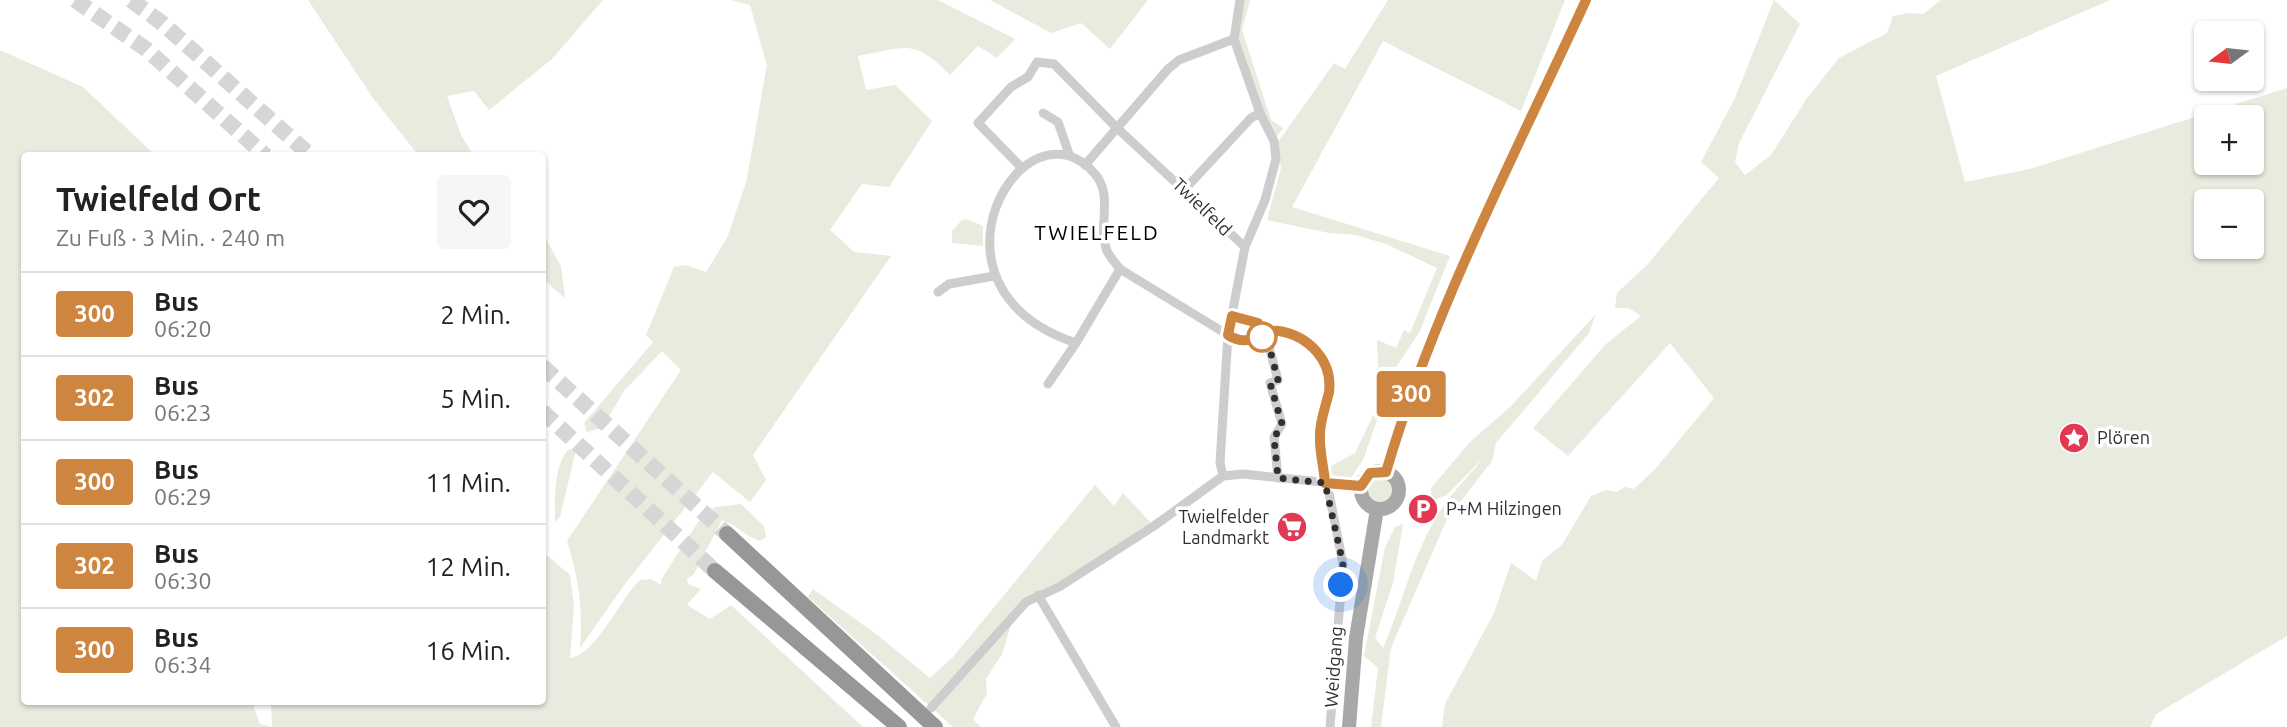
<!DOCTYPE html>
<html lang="de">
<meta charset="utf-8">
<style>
body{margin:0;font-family:Ubuntu,sans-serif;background:#f6f6f6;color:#222;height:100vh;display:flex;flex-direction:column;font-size:26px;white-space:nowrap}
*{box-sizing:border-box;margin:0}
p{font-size:23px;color:#767676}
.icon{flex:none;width:38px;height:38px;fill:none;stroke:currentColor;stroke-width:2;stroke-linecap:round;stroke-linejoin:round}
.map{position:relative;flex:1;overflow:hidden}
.details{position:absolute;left:21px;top:152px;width:525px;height:553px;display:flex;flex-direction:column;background:#fff;border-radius:7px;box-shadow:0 2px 5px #0004}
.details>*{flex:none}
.badge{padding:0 14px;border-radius:5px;font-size:24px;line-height:46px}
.needle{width:46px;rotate:255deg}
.buttons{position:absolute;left:2194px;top:21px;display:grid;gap:14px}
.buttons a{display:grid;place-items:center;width:70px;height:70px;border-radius:7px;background:#fff;box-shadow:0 2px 5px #0004;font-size:35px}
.you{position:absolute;width:35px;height:35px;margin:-18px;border:5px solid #fff;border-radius:50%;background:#1a73e8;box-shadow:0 0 0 10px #1a73e833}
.map>.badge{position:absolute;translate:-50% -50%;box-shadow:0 0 0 4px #fff}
.round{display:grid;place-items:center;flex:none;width:74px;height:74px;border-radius:7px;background:#f6f6f6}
.summary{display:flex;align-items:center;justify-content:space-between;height:119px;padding:0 35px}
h1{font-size:33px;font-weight:700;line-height:52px}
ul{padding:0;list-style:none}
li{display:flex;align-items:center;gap:21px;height:84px;padding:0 35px;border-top:2px solid #e0e0e0}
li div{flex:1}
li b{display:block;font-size:26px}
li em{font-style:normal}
li .badge{min-width:77px;font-weight:700;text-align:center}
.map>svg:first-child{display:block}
.green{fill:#e7ecde;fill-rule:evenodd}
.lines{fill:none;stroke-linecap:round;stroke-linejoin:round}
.highway-tunnel{stroke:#d6d6d6;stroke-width:16;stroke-dasharray:16 8;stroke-linecap:butt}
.street{stroke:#cdcdcd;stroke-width:9}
.primary{stroke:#a8a8a8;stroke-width:14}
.highway{stroke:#979797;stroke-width:16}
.line-casing{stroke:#fff;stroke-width:16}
.line{stroke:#cd853f;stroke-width:10}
.walk{stroke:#303030;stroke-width:7;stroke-dasharray:0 12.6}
.stop-dot{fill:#fff;stroke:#cd853f;stroke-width:3.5}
.labels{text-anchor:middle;stroke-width:7;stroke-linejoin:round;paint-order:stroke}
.street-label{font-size:18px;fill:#303030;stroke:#fff}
.poi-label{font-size:18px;fill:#303030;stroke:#fff;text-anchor:start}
.quarter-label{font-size:21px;letter-spacing:2px;fill:#000;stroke:#fff}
</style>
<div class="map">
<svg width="2287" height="727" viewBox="0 0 2287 727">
<rect width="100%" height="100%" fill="#fff"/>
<g class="green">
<path d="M 308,0 L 603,0 L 552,59 L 489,110 L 474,91 L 447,96 L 461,135 L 474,156 L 419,156 L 373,98 Z"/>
<path d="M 731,0 L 938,0 L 1015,39 L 997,58 L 978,46 L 950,75 C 913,38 907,47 858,56 L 866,90 L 895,85 L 932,121 L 889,187 L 862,184 L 830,230 L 854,252 L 891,256 L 753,455 L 766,480 L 750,502 L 713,472 L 622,588 L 580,648 C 583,610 579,578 567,541 L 681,370 L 662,351 L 624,391 L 602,428 L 587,432 L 584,423 L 653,342 L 646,335 L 674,267 L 686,265 L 706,272 L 727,238 L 746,183 L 765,76 L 767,66 L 750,5 Z"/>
<path d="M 990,0 L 1148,0 L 1110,49 L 1081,23 L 1051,33 Z"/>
<path d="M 1240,0 L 1250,0 L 1242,30 L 1271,120 L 1283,128 L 1274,141 L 1234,39 Z"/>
<path d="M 1388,0 L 1565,0 L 1521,111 L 1383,41 L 1292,207 L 1450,256 L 1419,333 L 1396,367 L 1363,460 L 1349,481 L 1335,479 L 1329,467 L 1355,453 L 1372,418 L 1379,396 L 1377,340 L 1396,348 L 1404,330 L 1410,333 L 1437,268 L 1386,244 L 1356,235 L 1329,233 L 1267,220 L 1281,168 L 1278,142 L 1334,63 L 1345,69 Z"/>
<path d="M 1774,0 L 1800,24 L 1739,143 L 1735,162 L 1745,175 L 1771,155 L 1807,98 L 1839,58 L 1887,33 L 1893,16 L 1908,13 L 1923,14 L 1941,0 L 2110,0 L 1936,76 L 1965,182 L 2030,169 L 2287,88 L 2287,636 L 2156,714 L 2150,727 L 1442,727 L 1445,704 L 1494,613 L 1511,563 L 1536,581 L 1542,561 L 1562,545 L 1591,496 L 1606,490 L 1616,492 L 1625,487 L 1634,489 L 1655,469 L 1714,398 L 1670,343 L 1568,456 L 1533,428 L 1606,344 L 1641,316 L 1629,308 L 1615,308 L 1617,293 L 1648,264 L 1719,178 L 1701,162 L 1735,98 ZM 2252,117 L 2252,163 L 2207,163 L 2207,117 ZM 2207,201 L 2252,201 L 2252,247 L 2207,247 Z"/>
<path d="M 0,50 L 83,87 L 156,156 L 24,156 L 24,702 L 252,702 L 260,724 L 272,727 L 271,702 L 542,702 L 543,552 L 570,575 L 574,606 L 570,658 C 595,656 620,599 640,580 L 651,579 L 661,585 L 661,580 L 698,522 L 715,507 L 741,504 L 764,526 L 766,537 L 760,541 C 745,537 737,524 722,520 L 694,574 L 687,579 L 688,584 L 701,589 L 687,605 L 710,619 L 731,605 L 863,727 L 0,727 Z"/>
<path d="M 967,219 L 983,226 L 983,246 L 952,243 L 952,231 L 962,220 Z"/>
<path d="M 543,234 L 561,266 L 565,298 L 543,279 Z"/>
<path d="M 1596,314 L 1589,333 L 1496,443 L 1492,461 L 1447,519 L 1391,648 L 1381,727 L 1371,727 L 1378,668 L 1364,656 L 1385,547 L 1395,527 L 1403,524 L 1393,583 L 1375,638 L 1383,648 C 1404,600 1414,548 1445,504 C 1456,488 1471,474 1483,458 L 1447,495 L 1432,501 L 1431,488 L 1470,442 L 1511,406 Z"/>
<path d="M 569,449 L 576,450 L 560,517 L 555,522 C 555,500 553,466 569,449 Z"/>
<circle cx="1380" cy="491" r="14"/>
<path d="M 1095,485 L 1114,506 L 1123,493 L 1154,526 L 1015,612 L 1002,654 L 986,679 L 987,693 L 973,719 L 981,727 L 953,727 L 808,597 L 813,589 L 876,634 L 930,678 L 952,658 Z"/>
</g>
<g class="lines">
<g class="highway-tunnel">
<path d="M 75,0 L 146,49 L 266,156"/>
<path d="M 131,0 L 162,23 L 311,156"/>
<path d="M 542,366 L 727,534"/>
<path d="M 542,411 L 715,571"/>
</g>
<g class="street">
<path d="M 1240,0 L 1234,39 L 1260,113 L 1274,141 L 1276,159 L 1265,200 L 1245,247"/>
<path d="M 1043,113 L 1058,122 L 1069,154"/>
<path d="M 1085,165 L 1168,69 L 1179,60 L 1234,39"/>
<path d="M 1021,167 L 978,123 L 1011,87 L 1028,77 L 1037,62 L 1054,64 L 1116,127 L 1245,247 L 1228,335 L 1220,463 L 1223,476"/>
<path d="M 1185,189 L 1251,118 L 1260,113"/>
<path d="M 1120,269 C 1116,264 1110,257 1107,251 C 1097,226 1114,196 1095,174 C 1025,92 908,287 1076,343 L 1120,269 L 1228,335"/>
<path d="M 938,292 L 949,284 L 994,276"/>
<path d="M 1232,316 L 1301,339 L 1323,359 L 1329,374 L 1329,389 L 1320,447 L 1343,564 L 1330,727"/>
<path d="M 1266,336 L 1278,380 L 1270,383 L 1282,424 L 1274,437 L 1278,478"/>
<path d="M 1048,384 L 1076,343"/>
<path d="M 1038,595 L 1116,727"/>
<path d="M 931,708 L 1026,602 L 1059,587 L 1154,526 L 1223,476 L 1243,474 L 1361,486"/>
</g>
<g class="primary">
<circle cx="1380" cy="490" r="19"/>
<path d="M 1386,472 C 1434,308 1514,155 1586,0"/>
<path d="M 1349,727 L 1356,638 L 1377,509"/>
</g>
<g class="highway">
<path d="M 727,534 L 935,727"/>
<path d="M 715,571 L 899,727"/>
</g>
</g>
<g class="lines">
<g class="line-casing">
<path id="line" d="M 1258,323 L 1232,316 L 1228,335 C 1251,350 1264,328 1279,331 C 1309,336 1333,361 1329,392 C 1326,406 1320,420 1320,434 C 1319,451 1324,467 1325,483 L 1361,486 L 1370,473 L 1386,472 C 1434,308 1515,155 1586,0"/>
</g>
<use href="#line" class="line"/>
<path class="walk" d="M 1262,337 L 1266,335 L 1278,380 L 1270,383 L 1282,424 L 1274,438 L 1278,478 L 1325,483 L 1343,564 L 1341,585"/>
</g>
<defs>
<g id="sight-disc" transform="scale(1.575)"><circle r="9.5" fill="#e13854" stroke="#fff"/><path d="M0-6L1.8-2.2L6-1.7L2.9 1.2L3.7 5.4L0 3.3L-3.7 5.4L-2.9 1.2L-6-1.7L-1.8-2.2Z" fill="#fff"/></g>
<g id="parking-disc" transform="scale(1.575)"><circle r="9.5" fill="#e13854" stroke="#fff"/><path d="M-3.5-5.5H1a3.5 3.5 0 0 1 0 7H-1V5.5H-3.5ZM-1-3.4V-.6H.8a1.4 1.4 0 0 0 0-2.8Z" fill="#fff"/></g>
<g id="supermarket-disc" transform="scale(1.575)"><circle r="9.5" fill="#e13854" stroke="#fff"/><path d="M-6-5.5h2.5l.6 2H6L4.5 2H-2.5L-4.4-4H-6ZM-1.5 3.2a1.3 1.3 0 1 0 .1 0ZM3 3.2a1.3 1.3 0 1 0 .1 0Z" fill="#fff"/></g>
</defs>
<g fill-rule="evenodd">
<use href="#sight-disc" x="2074" y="438"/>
<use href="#parking-disc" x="1423" y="509"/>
<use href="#supermarket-disc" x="1292" y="527"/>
</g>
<circle class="stop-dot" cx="1262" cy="337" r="14"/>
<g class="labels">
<g class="street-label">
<text transform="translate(1202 207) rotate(44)" y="6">Twielfeld</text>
<text transform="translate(1334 667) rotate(-86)" y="6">Weidgang</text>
</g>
<g class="poi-label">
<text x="2097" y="444">Plören</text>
<text x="1446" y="515">P+M Hilzingen</text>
<text x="1269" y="523" text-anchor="end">Twielfelder<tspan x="1269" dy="21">Landmarkt</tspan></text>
</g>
<g class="quarter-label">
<text x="1097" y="240">TWIELFELD</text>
</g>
</g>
</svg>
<div class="buttons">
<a><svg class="needle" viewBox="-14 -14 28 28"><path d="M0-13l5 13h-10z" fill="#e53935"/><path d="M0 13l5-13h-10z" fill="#767676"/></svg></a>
<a>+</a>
<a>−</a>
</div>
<div class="you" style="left:1341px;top:585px"></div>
<b class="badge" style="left:1411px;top:394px;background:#cd853f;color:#fff">300</b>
<section class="details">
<div class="summary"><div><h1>Twielfeld Ort</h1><p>Zu Fuß · 3 Min. · 240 m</p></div><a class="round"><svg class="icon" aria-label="heart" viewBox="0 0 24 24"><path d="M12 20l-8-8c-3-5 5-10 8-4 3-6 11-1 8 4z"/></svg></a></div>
<ul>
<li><span class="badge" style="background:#cd853f;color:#fff">300</span><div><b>Bus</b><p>06:20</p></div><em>2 Min.</em></li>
<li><span class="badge" style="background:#cd853f;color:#fff">302</span><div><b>Bus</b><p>06:23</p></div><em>5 Min.</em></li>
<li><span class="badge" style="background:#cd853f;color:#fff">300</span><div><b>Bus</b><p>06:29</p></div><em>11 Min.</em></li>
<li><span class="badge" style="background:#cd853f;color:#fff">302</span><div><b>Bus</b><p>06:30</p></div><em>12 Min.</em></li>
<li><span class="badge" style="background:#cd853f;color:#fff">300</span><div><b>Bus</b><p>06:34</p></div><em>16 Min.</em></li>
</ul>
</section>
</div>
